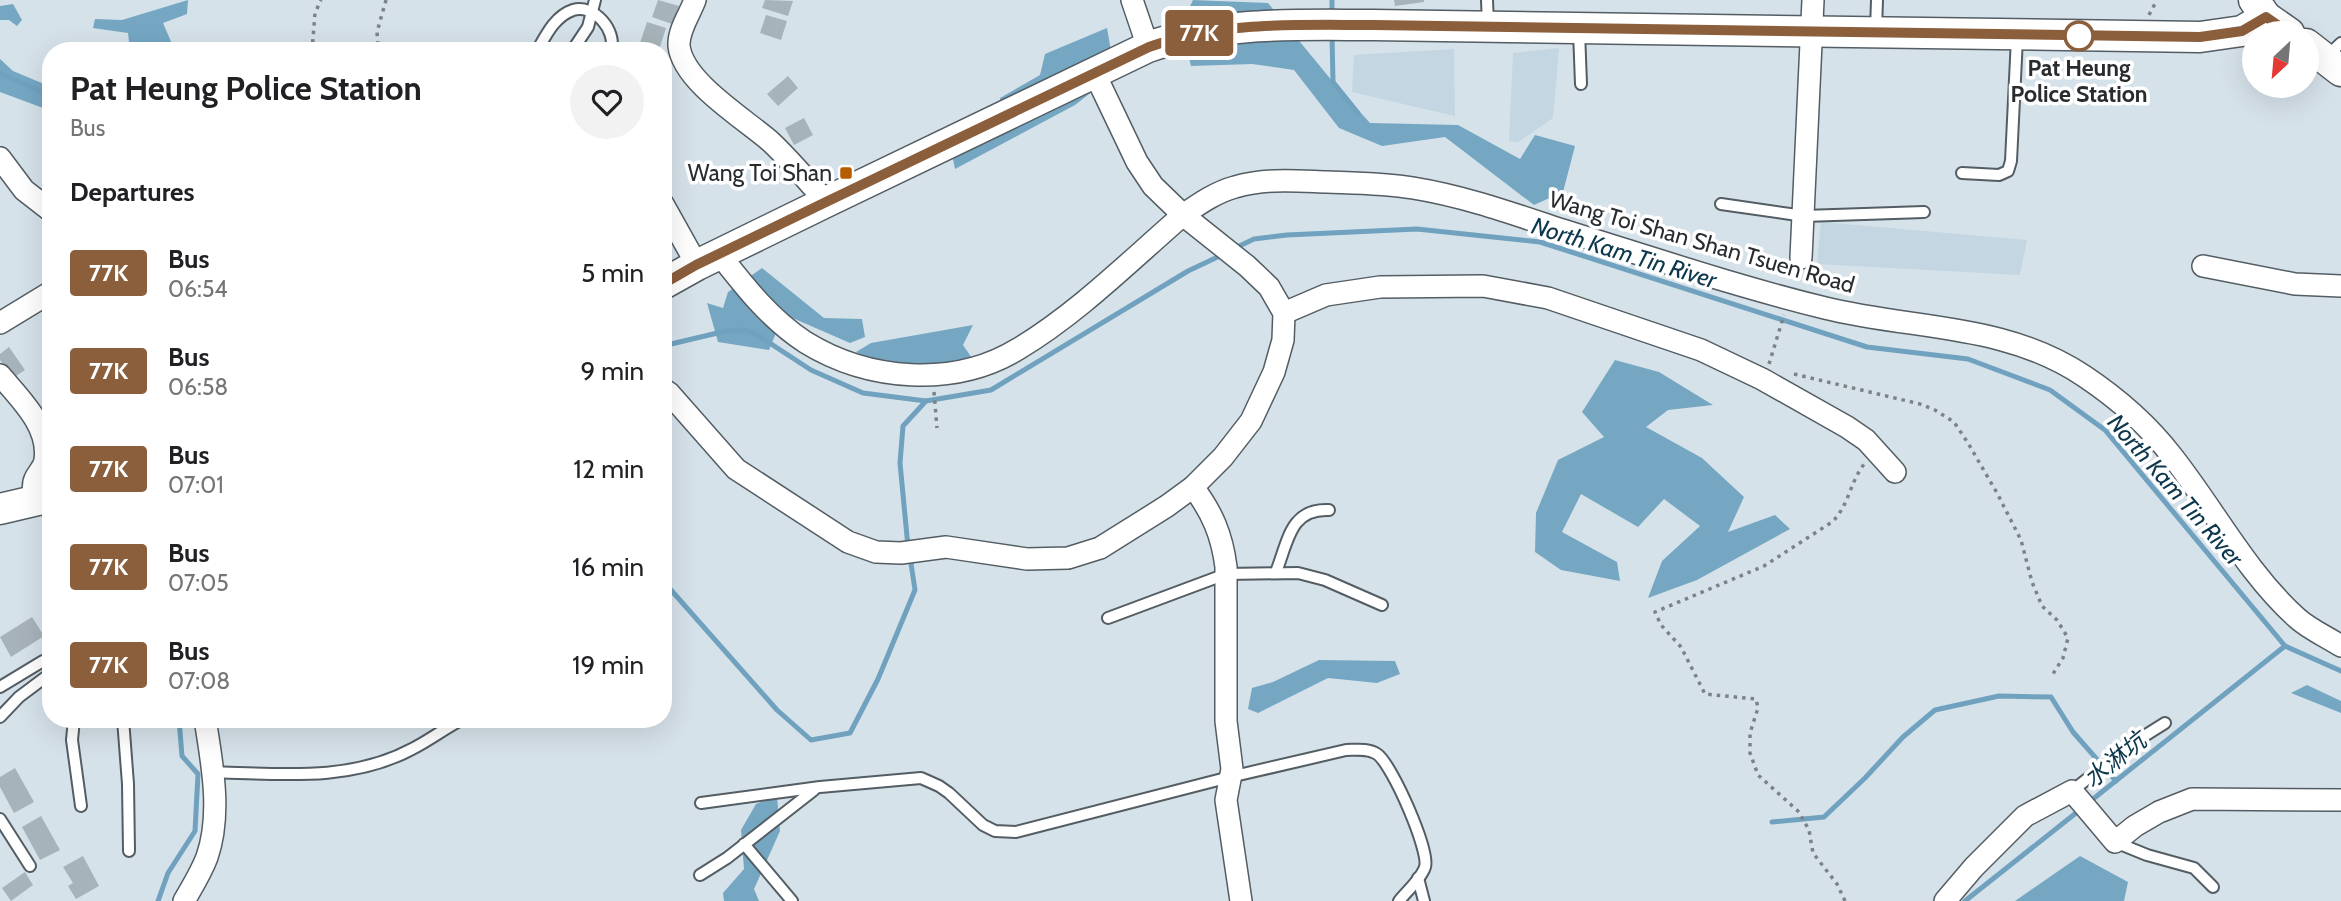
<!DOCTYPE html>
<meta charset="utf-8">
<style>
body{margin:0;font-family:Cabin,"Noto Sans TC",sans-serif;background:#f2f2f2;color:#202124;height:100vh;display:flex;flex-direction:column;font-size:26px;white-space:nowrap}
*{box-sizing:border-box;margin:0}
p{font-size:23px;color:#757577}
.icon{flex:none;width:38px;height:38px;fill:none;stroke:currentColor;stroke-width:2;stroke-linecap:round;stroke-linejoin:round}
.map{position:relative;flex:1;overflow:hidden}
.panel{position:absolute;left:42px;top:42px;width:630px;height:686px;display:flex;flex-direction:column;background:#fff;border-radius:28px;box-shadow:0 7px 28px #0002}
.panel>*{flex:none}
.badge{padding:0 14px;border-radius:5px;font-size:24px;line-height:46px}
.needle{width:46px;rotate:206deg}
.controls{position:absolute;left:2242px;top:21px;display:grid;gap:14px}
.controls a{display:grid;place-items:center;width:77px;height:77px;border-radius:50%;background:#fff;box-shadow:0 7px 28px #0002;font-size:35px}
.map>.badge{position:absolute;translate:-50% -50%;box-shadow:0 0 0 4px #fff}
h2{padding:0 28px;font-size:26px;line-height:63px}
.round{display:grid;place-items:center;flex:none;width:74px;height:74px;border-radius:37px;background:#f2f2f2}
.headline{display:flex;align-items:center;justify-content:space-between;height:119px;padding:0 28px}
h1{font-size:33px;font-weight:800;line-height:52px}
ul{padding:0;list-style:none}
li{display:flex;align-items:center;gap:21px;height:98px;padding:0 28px}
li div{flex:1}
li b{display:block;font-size:26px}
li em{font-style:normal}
li .badge{min-width:77px;font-weight:700;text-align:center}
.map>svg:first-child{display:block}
.built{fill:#c3d6e1}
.forest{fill:#75a7c3}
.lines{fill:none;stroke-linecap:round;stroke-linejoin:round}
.stream{stroke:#70a2bf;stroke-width:5}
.building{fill:#a7b3ba}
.service-casing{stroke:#535d63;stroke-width:14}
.minor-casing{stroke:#535d63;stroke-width:24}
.secondary-casing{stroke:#535d63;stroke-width:33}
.path{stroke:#7b8388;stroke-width:3.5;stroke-dasharray:3.5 5;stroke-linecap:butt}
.service{stroke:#fff;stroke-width:10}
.minor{stroke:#fff;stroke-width:21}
.secondary{stroke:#fff;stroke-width:30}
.line-casing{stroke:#fff;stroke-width:16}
.line{stroke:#8b5e3c;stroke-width:10}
.stop-dot{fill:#fff;stroke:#8b5e3c;stroke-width:3.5}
.poi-dot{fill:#b75c00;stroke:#fff;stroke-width:2.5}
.labels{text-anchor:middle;stroke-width:7;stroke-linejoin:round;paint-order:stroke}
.stop-label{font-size:23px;font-weight:bold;fill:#282c2f;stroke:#fff}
.poi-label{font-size:23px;fill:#282c2f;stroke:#fff;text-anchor:end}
.street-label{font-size:23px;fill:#282c2f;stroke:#fff}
.water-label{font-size:24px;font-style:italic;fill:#0c374c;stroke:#fff}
</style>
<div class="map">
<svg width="2341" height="901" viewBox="0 0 2341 901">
<rect width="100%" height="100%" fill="#d6e2ea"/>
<g class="built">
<path d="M 1559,48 L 1553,118 L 1518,142 L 1509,141 L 1513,53 Z"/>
<path d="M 1454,49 L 1455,116 L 1352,92 L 1354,55 Z"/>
<path d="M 1821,222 L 2027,240 L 2020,275 L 1817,264 Z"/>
</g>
<g class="forest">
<path d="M 188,0 L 187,14 L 163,23 L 175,51 L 130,51 L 128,33 L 93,28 L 95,19 L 122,20 Z"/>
<path d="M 1193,0 L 1268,3 L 1333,82 L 1370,123 L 1458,125 L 1520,159 L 1535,135 L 1575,146 L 1563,192 L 1534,205 L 1445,137 L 1382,146 L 1339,128 L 1294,70 L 1252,64 L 1191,66 L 1181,25 Z"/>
<path d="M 13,4 L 22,20 L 17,26 L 9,20 L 0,20 L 0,6 Z"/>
<path d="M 1107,28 L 1115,74 L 1075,105 L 955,169 L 952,155 L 1000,131 L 1000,98 L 1040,75 L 1045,54 Z"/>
<path d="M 0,59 L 13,71 L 51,87 L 51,111 L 0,92 Z"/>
<path d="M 762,268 L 824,318 L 862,319 L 865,337 L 850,343 L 788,316 L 776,333 L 769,350 L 718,342 L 707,303 L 723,308 L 728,292 Z"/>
<path d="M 973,325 L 963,345 L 974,361 L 939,366 L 879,365 L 856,352 L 871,343 Z"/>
<path d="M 1615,360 L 1659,372 L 1713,405 L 1668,410 L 1646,427 L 1702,458 L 1744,497 L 1728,532 L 1775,515 L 1790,529 L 1697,580 L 1648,598 L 1662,561 L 1700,526 L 1664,499 L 1638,527 L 1581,494 L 1562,532 L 1617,562 L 1620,581 L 1561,570 L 1535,552 L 1536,513 L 1558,460 L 1604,437 L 1582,412 Z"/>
<path d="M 1319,660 L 1395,661 L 1400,674 L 1377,683 L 1328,678 L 1258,713 L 1248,709 L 1252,688 L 1273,682 Z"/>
<path d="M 2307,685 L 2341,701 L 2341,713 L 2291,693 Z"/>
<path d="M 777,796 L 780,831 L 754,889 L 759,901 L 724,901 L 723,893 L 744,869 L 741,830 L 756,804 Z"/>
<path d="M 2080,856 L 2128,882 L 2124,901 L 2015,901 Z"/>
</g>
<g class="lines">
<g class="stream">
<path d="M 1332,0 L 1332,14"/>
<path d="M 1332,35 L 1333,82 L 1358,113"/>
<path d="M 0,73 L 51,96"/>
<path d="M 1233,249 L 1254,239 L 1287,235 L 1417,229 L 1540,242 L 1867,347 L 1968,359 L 2050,390 L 2105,430 L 2285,646 L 2341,671"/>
<path d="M 663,343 L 671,344 L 726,331 L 745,330 L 756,334 L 811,370 L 863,393 L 926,401 L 991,390 L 1188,271 L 1224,254"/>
<path d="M 908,547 L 900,463 L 903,426 L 926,401"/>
<path d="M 663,581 L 777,710 L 811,740 L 850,733 L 878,679 L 915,590 L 910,557"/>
<path d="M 2088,803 L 2285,646"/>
<path d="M 1772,822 L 1824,817 L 1865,778 L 1903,737 L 1935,710 L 1999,696 L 2051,697 L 2073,732 L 2116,781"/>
<path d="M 158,901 L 168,873 L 195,831 L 198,774 L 182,756 L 179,719"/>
<path d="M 1965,901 L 2081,809"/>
</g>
</g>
<g class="building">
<path d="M 658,0 L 679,6 L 672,24 L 652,17 Z"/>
<path d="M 765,0 L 793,1 L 788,16 L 762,8 Z"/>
<path d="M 1394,0 L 1424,0 L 1424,2 L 1395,6 Z"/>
<path d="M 766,15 L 787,21 L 781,40 L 760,33 Z"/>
<path d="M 647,22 L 666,28 L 659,50 L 640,43 Z"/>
<path d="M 788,76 L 798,88 L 778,106 L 767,94 Z"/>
<path d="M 804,118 L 813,135 L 794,145 L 785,128 Z"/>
<path d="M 9,347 L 25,370 L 13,378 L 0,360 L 0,354 Z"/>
<path d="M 32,617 L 44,636 L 11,657 L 0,637 Z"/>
<path d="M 15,768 L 34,802 L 14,813 L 0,787 L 0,777 Z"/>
<path d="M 41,816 L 60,850 L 40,860 L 22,827 Z"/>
<path d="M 83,856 L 99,886 L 76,899 L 68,886 L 73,883 L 63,867 Z"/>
<path d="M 25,872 L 33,885 L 11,901 L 2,888 Z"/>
</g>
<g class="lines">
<g class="service-casing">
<g id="service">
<path d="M 1487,0 L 1488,24"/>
<path d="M 1876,29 L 1877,0"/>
<path d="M 1579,31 L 1581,84"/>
<path d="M 537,51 C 546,35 555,16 573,10 C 594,4 617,30 611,51"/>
<path d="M 572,51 L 588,27 L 595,0"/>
<path d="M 2325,58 L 2341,43"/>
<path d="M 1962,173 L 1999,175 L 2008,171 L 2011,161 L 2017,38"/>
<path d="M 1721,204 L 1804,216 L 1924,212"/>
<path d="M 1276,572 C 1288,542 1290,508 1329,510"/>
<path d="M 1108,618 L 1226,574 L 1298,573 L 1325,580 L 1382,605"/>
<path d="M 0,687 L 43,661"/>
<path d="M 0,717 L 19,697 L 51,673"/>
<path d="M 74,719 L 72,740 L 81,806"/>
<path d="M 123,719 L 128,784 L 129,851"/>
<path d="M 212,772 C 280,774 351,782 412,749 C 430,740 445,728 463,719"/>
<path d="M 2072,791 L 2130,745 L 2165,723"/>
<path d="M 701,803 L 820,787 L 921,778 L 939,786 L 949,793 L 983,825 L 995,831 L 1016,832 L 1230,777 L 1346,750 C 1356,750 1368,748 1377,754 C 1392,764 1430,851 1425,867 C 1421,879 1407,891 1399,901"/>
<path d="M 0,819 L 30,866"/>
<path d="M 2115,842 L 2147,855 L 2194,868 L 2213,887"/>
<path d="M 744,844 L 792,901"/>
<path d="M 700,875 L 727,858 L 814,790"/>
<path d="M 1418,878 L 1424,901"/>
</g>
</g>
<g class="minor-casing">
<g id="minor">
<path d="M 695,0 C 690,14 678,30 679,46 C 683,82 745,119 771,142 C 791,161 808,181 826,202"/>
<path d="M 1132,0 L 1148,47"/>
<path d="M 0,158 L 24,190 L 51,211"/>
<path d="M 663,204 L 697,265"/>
<path d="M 720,255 C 745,287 770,319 805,342 C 868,381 954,388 1018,349 C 1077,314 1131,260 1183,215 C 1199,204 1216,192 1235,187 C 1265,178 1297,181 1327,182 C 1356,183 1384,183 1413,188 C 1463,196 1511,213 1559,229 C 1647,256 1735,286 1825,308 C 1914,330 2005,323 2084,376 C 2117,398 2148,425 2172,456 C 2214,509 2246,572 2297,618 C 2309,629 2327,637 2341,646"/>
<path d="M 1801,258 L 1813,0"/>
<path d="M 2203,266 L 2295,284 L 2341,286"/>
<path d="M 1284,313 L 1326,295 L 1380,287 L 1483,286 L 1548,298 L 1701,350 L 1762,379 L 1847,427 L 1866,440 L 1895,472"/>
<path d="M 0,323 L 51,292"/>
<path d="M 0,375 C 19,398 50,426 45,460 C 44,468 38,472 35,479 C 32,485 34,493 35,500"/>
<path d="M 663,389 L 669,393 L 736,469 L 848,542 L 876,552 L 901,553 L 946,547 L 1027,559 L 1068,558 L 1100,548 L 1167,506 L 1193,487 L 1223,457 L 1251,421 L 1274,372 L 1283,340 L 1284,313 L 1269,287 L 1247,266 L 1183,215 L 1153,186 L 1137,162 L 1094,72"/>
<path d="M 1193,487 C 1212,512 1222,535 1226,567 L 1226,721 L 1232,769 L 1226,800 L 1241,901"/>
<path d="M 184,901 C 192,887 201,873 207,857 C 222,814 212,763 205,719"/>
<path d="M 1945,901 L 1974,867 L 2025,816 L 2072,791 L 2115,842 L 2135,826 L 2159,812 L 2192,799 L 2341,800"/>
</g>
</g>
<g class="secondary-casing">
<g id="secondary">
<path d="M 2254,0 L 2266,17 L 2289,33"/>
<path d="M 2306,44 L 2341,71"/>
<path d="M 663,284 L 697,265 L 826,202 L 1148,47 C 1221,21 1297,25 1373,25 L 2200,37 L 2242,31 L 2266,17"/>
<path d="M 0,509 L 51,497"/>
</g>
</g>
<g class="path">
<path d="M 2149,15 L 2157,0"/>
<path d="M 312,51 L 315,13 L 321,0"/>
<path d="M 383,51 L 378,46 L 377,32 L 386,0"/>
<path d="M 450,51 L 458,44 L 479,51"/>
<path d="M 1769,364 L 1784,315"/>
<path d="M 1794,374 L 1920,404 L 1935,410 L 1954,422 L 1968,443 L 1997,493 L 2021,540 L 2032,582 L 2042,606 L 2057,620 L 2068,638 L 2063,658 L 2051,677"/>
<path d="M 934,392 L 937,428"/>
<path d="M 1845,901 L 1837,884 L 1813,853 L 1809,830 L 1799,812 L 1758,775 L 1750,753 L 1750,733 L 1758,708 L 1756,699 L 1705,694 L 1681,647 L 1661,625 L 1655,612 L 1764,566 L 1832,522 C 1849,506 1850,481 1865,463"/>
</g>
<use href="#service" class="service"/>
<use href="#minor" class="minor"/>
<use href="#secondary" class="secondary"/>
</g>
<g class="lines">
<g class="line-casing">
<path id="line" d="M 663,284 L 696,265 L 826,202 L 1149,47 C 1221,21 1297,25 1373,25 L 2200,37 L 2242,31 L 2266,17 L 2289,33"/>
</g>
<use href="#line" class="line"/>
</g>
<circle class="stop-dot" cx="2079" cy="36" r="14"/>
<rect class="poi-dot" x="839" y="166" width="14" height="14" rx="3.5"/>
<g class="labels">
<g class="stop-label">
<text x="2079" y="76">Pat Heung<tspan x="2079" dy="26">Police Station</tspan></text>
</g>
<g class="poi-label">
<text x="832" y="181">Wang Toi Shan</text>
</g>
<g class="street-label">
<text transform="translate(1702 242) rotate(16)" y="8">Wang Toi Shan Shan Tsuen Road</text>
</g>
<g class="water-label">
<text transform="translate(1624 253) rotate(17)" y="8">North Kam Tin River</text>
<text transform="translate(2175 490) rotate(49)" y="8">North Kam Tin River</text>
<text transform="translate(2115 760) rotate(-39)" y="8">水淋坑</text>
</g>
</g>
</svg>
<div class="controls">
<a><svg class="needle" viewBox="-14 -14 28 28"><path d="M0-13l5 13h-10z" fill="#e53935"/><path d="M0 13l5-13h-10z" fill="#757577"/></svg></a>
</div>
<b class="badge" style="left:1199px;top:33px;background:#8b5e3c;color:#fff">77K</b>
<section class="panel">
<div class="headline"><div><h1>Pat Heung Police Station</h1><p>Bus</p></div><a class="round"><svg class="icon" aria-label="heart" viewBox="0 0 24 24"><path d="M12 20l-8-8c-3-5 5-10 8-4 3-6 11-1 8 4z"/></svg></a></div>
<h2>Departures</h2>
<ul>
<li><span class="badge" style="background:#8b5e3c;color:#fff">77K</span><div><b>Bus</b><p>06:54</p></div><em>5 min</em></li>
<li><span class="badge" style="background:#8b5e3c;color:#fff">77K</span><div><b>Bus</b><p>06:58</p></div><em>9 min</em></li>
<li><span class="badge" style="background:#8b5e3c;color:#fff">77K</span><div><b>Bus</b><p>07:01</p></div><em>12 min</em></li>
<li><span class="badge" style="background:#8b5e3c;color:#fff">77K</span><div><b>Bus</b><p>07:05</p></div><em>16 min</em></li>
<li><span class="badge" style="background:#8b5e3c;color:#fff">77K</span><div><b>Bus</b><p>07:08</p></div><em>19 min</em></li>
</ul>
</section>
</div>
